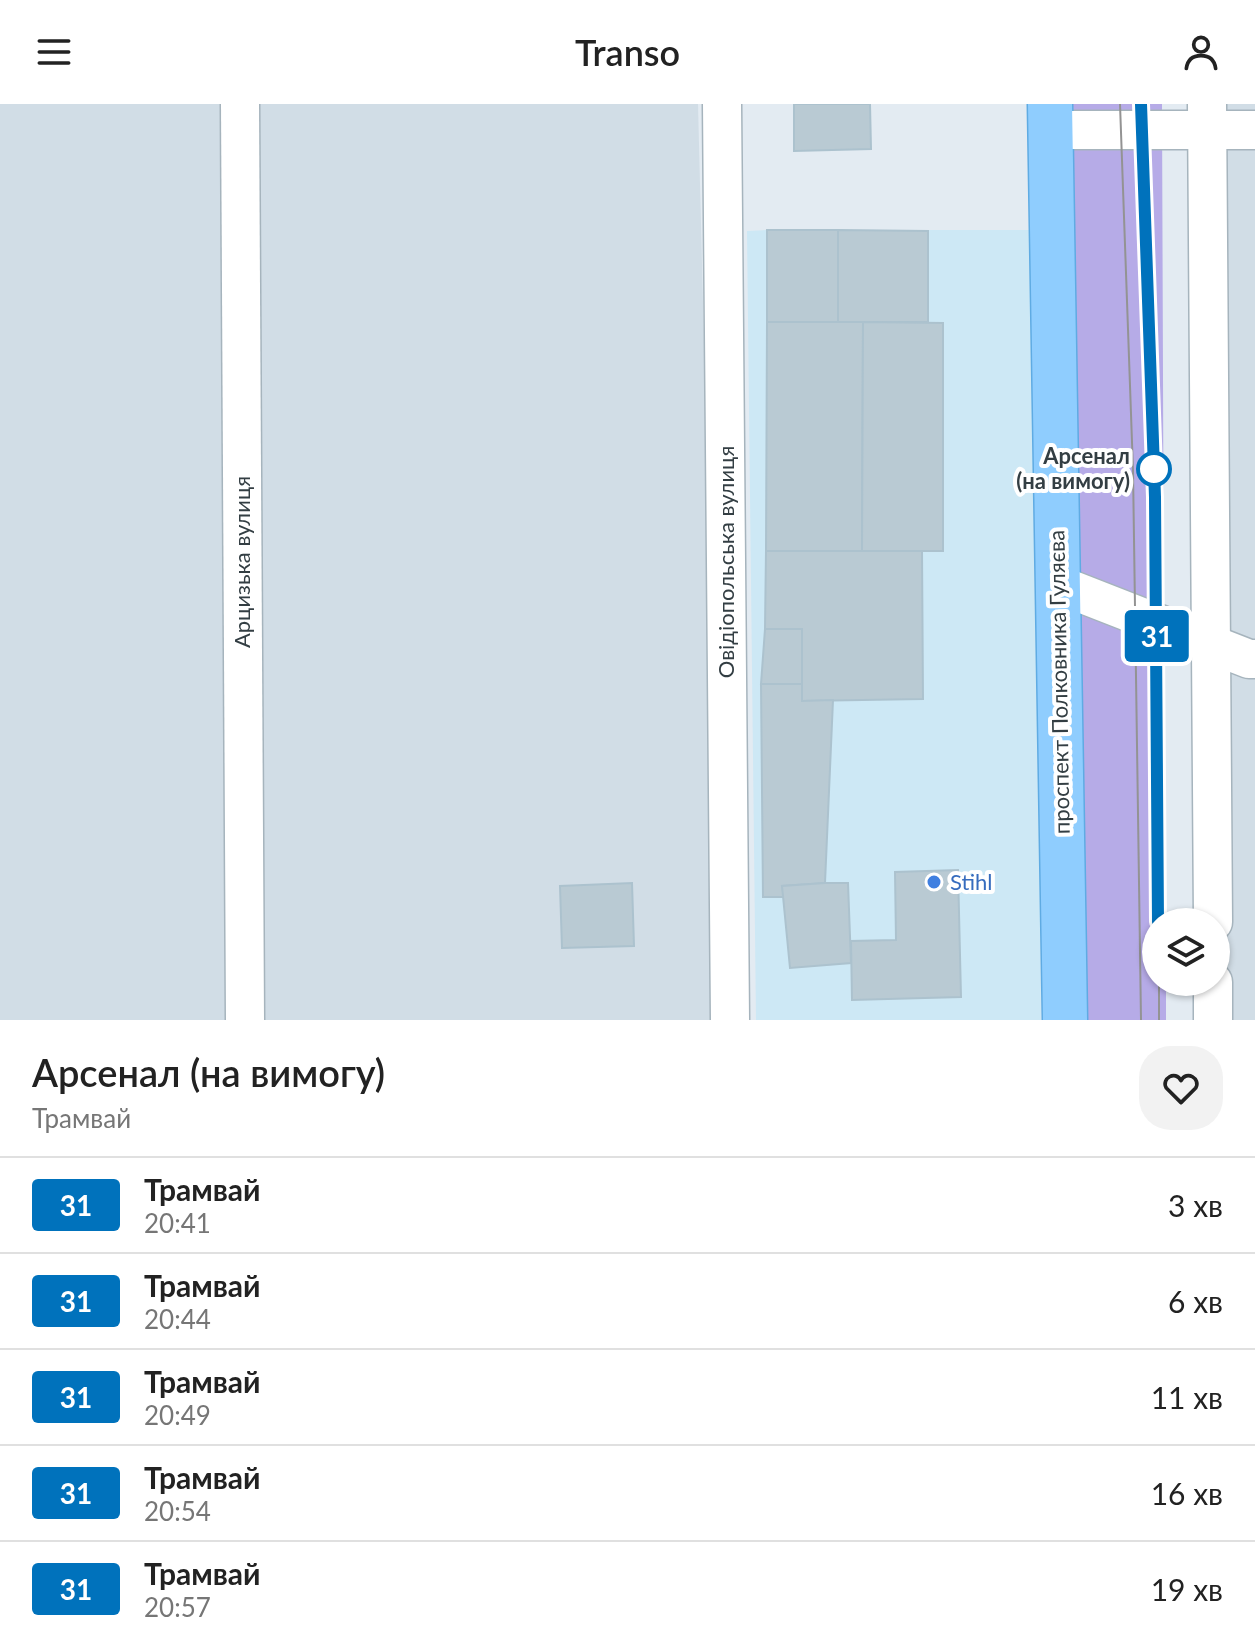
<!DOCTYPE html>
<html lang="uk">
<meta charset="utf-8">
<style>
body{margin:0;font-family:Lato,sans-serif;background:#f2f2f2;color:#222;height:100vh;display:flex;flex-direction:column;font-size:30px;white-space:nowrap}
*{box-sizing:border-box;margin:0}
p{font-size:26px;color:#767676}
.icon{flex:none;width:44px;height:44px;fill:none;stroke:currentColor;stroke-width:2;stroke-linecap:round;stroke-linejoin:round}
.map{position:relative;height:916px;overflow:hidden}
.drawer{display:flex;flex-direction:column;background:#fff;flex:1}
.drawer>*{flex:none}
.badge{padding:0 16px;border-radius:6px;font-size:28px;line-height:52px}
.buttons{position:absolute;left:1142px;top:804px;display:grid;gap:16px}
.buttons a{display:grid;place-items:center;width:88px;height:88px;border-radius:50%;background:#fff;box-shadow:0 2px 6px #0004;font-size:40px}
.map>.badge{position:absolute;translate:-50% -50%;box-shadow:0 0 0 4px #fff}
.round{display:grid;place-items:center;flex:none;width:84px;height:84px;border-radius:32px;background:#f2f2f2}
.overview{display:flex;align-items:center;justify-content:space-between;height:136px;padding:0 32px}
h1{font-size:38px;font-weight:600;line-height:60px}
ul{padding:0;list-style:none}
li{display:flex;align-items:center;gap:24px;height:96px;padding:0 32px;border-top:2px solid #e0e0e0}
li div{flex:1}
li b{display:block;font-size:30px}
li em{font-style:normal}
li .badge{min-width:88px;font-weight:700;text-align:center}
header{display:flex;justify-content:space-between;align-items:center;height:104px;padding:0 32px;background:#fff;font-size:36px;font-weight:600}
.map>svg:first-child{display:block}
.residential{fill:#d1dde6}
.commercial{fill:#cde8f5}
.green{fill:#b6abe7}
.building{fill:#b9cad3;stroke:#acc2ce;stroke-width:2}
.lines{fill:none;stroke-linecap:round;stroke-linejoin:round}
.minor-casing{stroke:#a6b4bd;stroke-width:41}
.major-casing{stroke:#5fabe3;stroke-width:47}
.minor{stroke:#fff;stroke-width:38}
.major{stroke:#8fcdfe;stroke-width:44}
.tram{stroke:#939393;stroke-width:2}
.line-casing{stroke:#fff;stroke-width:18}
.line{stroke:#0072bc;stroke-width:12}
.stop-dot{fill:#fff;stroke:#0072bc;stroke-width:4}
.shop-dot{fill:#3f7fe0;stroke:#fff;stroke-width:3}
.labels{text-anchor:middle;stroke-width:8;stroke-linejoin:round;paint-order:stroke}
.stop-label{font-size:22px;font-weight:bold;fill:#333e43;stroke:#fff;text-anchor:end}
.street-label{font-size:22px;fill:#333e43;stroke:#fff}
.shop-label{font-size:22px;fill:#366cbe;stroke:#fff;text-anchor:start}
</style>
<header><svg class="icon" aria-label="menu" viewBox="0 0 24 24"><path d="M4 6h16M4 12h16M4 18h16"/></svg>Transo<svg class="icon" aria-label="person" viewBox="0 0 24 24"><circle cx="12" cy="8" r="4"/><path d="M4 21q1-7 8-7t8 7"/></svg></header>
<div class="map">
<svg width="1255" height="916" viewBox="0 0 1255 916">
<rect width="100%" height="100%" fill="#e3ebf2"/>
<g class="residential">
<path d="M 0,0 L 698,0 L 721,916 L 0,916 Z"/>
<path d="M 1226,0 L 1255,0 L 1255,916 L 1224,916 Z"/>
</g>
<path class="commercial" d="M 767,126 L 1036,126 L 1041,916 L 756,916 L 747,127 Z"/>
<path class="green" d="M 1070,0 L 1162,0 L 1165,818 L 1156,818 L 1156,878 L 1166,878 L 1166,916 L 1079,916 Z"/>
<g class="building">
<path d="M 794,0 L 870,0 L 871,45 L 794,47 Z"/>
<rect x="767" y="126" width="71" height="92"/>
<path d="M 838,126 L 928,127 L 928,218 L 838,218 Z"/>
<path d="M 767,218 L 863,218 L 862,447 L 766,447 Z"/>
<path d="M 863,218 L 943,219 L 943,447 L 862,447 Z"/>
<path d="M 766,447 L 922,447 L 923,595 L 802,597 L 802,525 L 765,525 Z"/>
<path d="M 765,525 L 802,525 L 802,580 L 761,580 Z"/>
<path d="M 761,580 L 802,580 L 802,597 L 833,596 L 825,779 L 782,782 L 784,793 L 763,793 Z"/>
<path d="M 958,766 L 961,893 L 852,896 L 851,837 L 896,836 L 895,768 Z"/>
<path d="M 632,779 L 634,842 L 562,844 L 560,782 Z"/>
<path d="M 825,779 L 848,779 L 851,859 L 790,864 L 782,782 Z"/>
</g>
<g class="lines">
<g class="minor-casing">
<g id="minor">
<path d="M 240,0 L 245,916"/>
<path d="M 722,0 L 730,916"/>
<path d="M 1207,0 L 1213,818"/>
<path d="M 1050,26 L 1255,26"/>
<path d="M 1057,480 L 1249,555 L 1255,555"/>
<path d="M 1213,878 L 1213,916"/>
</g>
</g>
<g class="major-casing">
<path id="major" d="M 1050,0 L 1065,916"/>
</g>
<use href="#minor" class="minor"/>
<use href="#major" class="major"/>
<g class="tram">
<path d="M 1120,0 L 1133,366 L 1141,916"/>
<path d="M 1141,0 L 1155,393 L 1158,818"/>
<path d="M 1159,878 L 1159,916"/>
</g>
</g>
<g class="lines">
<g class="line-casing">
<path id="line" d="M 1141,0 L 1155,393 L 1158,818"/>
</g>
<use href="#line" class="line"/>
</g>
<circle class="stop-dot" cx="1154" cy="365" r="16"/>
<circle class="shop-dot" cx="934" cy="778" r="8"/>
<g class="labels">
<g class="stop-label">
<text x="1130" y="360">Арсенал<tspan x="1130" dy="25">(на вимогу)</tspan></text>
</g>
<g class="street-label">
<text transform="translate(242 458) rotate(-90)" y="8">Арцизька вулиця</text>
<text transform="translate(726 458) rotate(-90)" y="8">Овідіопольська вулиця</text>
<text transform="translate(1059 578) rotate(-91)" y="8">проспект Полковника Гуляєва</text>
</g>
<g class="shop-label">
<text x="950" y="786">Stihl</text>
</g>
</g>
</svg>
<div class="buttons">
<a><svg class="icon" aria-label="layers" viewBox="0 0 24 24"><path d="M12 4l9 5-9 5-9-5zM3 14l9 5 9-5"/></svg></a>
</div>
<b class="badge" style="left:1157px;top:532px;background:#0072bc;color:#fff">31</b>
</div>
<section class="drawer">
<div class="overview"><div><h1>Арсенал (на вимогу)</h1><p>Трамвай</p></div><a class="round"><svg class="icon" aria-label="heart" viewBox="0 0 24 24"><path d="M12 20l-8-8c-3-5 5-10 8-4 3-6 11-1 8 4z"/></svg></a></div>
<ul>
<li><span class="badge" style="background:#0072bc;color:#fff">31</span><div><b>Трамвай</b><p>20:41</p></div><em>3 хв</em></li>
<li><span class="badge" style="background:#0072bc;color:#fff">31</span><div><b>Трамвай</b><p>20:44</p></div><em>6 хв</em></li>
<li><span class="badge" style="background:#0072bc;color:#fff">31</span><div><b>Трамвай</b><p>20:49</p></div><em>11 хв</em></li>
<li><span class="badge" style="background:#0072bc;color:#fff">31</span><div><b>Трамвай</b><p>20:54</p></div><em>16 хв</em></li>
<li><span class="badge" style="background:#0072bc;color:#fff">31</span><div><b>Трамвай</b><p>20:57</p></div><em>19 хв</em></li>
</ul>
</section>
